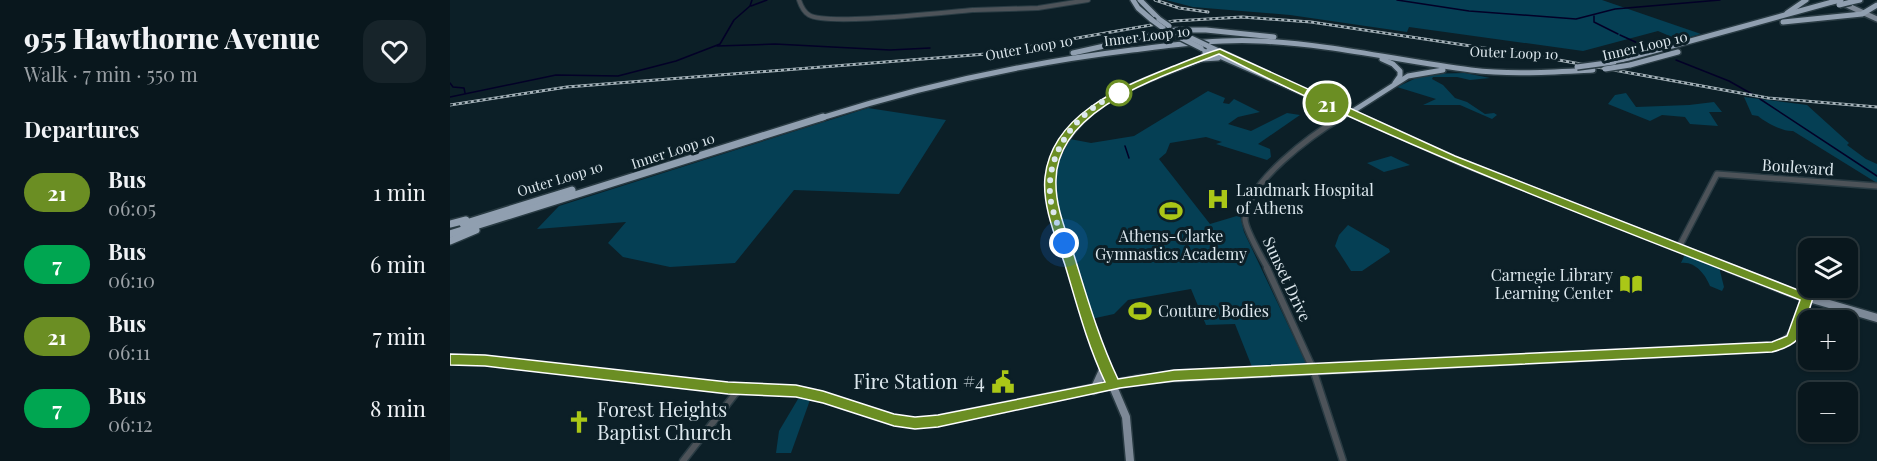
<!DOCTYPE html>
<meta charset="utf-8">
<style>
body{margin:0;font-family:"Playfair Display",serif;background:#17242a;color:#f1f3f6;height:100vh;display:flex;flex-direction:column;font-size:22px;white-space:nowrap}
*{box-sizing:border-box;margin:0}
p{font-size:20px;color:#999fa4}
.icon{flex:none;width:33px;height:33px;fill:none;stroke:currentColor;stroke-width:2;stroke-linecap:round;stroke-linejoin:round}
.map{position:relative;flex:1;overflow:hidden}
.drawer{display:flex;flex-direction:column;background:#09171d;width:450px}
.drawer>*{flex:none}
.badge{padding:0 12px;border-radius:20px;font-size:21px;line-height:39px}
.buttons{position:absolute;left:1348px;top:238px;display:grid;gap:12px}
.buttons a{display:grid;place-items:center;width:60px;height:60px;border-radius:12px;background:#09171d;box-shadow:0 2px 4px #0004,0 0 0 2px #29363b;font-size:30px}
.you{position:absolute;width:30px;height:30px;margin:-15px;border:4px solid #fff;border-radius:50%;background:#1a73e8;box-shadow:0 0 0 9px #1a73e833}
.map>.badge{position:absolute;translate:-50% -50%;box-shadow:0 0 0 3px #fff}
h2{padding:0 24px;font-size:22px;line-height:54px}
.round{display:grid;place-items:center;flex:none;width:63px;height:63px;border-radius:18px;background:#17242a}
.overview{display:flex;align-items:center;justify-content:space-between;height:102px;padding:0 24px}
h1{font-size:28px;font-weight:800;line-height:45px}
ul{padding:0;list-style:none}
li{display:flex;align-items:center;gap:18px;height:72px;padding:0 24px}
li div{flex:1}
li b{display:block;font-size:22px}
li em{font-style:normal}
li .badge{min-width:66px;font-weight:700;text-align:center}
main{display:flex;flex:1;min-height:0}
.map>svg:first-child{display:block}
.green{fill:#053f54}
.lines{fill:none;stroke-linecap:round;stroke-linejoin:round}
.stream{stroke:#030027;stroke-width:1.5}
.minor-far2-casing{stroke:#293b43;stroke-width:6}
.minor-far1-casing{stroke:#293b43;stroke-width:8}
.minor-casing{stroke:#293b43;stroke-width:9}
.major-far2-casing{stroke:#293b43;stroke-width:8}
.major-far1-casing{stroke:#293b43;stroke-width:9}
.major-casing{stroke:#293b43;stroke-width:11}
.highway-far1-casing{stroke:#293b43;stroke-width:8}
.highway-casing{stroke:#293b43;stroke-width:10}
.minor-far2{stroke:#4d5359;stroke-width:4}
.minor-far1{stroke:#4d5359;stroke-width:5}
.minor{stroke:#4d5359;stroke-width:6}
.major-far2{stroke:#7d8997;stroke-width:5}
.major-far1{stroke:#7d8997;stroke-width:6}
.major{stroke:#7d8997;stroke-width:8}
.highway-far1{stroke:#909fb0;stroke-width:5}
.highway{stroke:#909fb0;stroke-width:7}
.rail-casing{stroke:#a4b1b8;stroke-width:3}
.rail{stroke:#0c1f27;stroke-width:1.5;stroke-dasharray:3;stroke-linecap:butt}
.highway-bridge-casing{stroke:#293b43;stroke-width:8;stroke-linecap:butt}
.highway-bridge{stroke:#909fb0;stroke-width:5}
.line{fill:#6b8e23;stroke:#fff;stroke-width:1.5;fill-rule:evenodd}
.walk{stroke:#dde8ee;stroke-width:6;stroke-dasharray:0 10.8}
.stop-dot{fill:#fff;stroke:#6b8e23;stroke-width:3}
.labels{text-anchor:middle;stroke-width:6;stroke-linejoin:round;paint-order:stroke}
.far-street-label{font-size:14px;fill:#dde8ee;stroke:#0c1f27}
.street-label{font-size:16px;fill:#dde8ee;stroke:#0c1f27}
.poi-label{font-size:16px;fill:#dde8ee;stroke:#0c1f27;text-anchor:start}
.near-poi-label{font-size:20px;fill:#dde8ee;stroke:#0c1f27;text-anchor:end}
</style>
<main>
<section class="drawer">
<div class="overview"><div><h1>955 Hawthorne Avenue</h1><p>Walk · 7 min · 550 m</p></div><a class="round"><svg class="icon" aria-label="heart" viewBox="0 0 24 24"><path d="M12 20l-8-8c-3-5 5-10 8-4 3-6 11-1 8 4z"/></svg></a></div>
<h2>Departures</h2>
<ul>
<li><span class="badge" style="background:#6b8e23;color:#fff">21</span><div><b>Bus</b><p>06:05</p></div><em>1 min</em></li>
<li><span class="badge" style="background:#00a651;color:#fff">7</span><div><b>Bus</b><p>06:10</p></div><em>6 min</em></li>
<li><span class="badge" style="background:#6b8e23;color:#fff">21</span><div><b>Bus</b><p>06:11</p></div><em>7 min</em></li>
<li><span class="badge" style="background:#00a651;color:#fff">7</span><div><b>Bus</b><p>06:12</p></div><em>8 min</em></li>
</ul>
</section>
<div class="map">
<svg width="1427" height="461" viewBox="0 0 1427 461">
<rect width="100%" height="100%" fill="#0c1f27"/>
<g class="green">
<path d="M 716,0 L 1152,0 L 1251,34 L 1229,40 L 1208,31 L 1133,51 L 959,27 L 957,32 L 840,15 L 743,7 Z"/>
<path d="M 1015,73 L 1040,78 L 1020,80 L 1007,77 L 983,77 L 982,79 L 993,85 L 1005,98 L 1017,102 L 1035,114 L 1044,113 L 1047,115 L 1042,119 L 1010,105 L 973,105 L 986,99 L 947,87 L 975,74 Z"/>
<path d="M 758,91 L 775,98 L 773,103 L 779,104 L 784,99 L 810,112 L 788,117 L 778,124 L 801,131 L 837,113 L 850,115 L 808,144 L 820,149 L 821,157 L 817,160 L 766,144 L 772,142 L 756,137 L 720,143 L 716,153 L 709,159 L 760,224 L 790,215 L 794,232 L 856,363 L 854,365 L 802,367 L 785,324 L 756,325 L 741,289 L 678,300 L 664,314 L 641,319 C 631,285 597,199 605,168 C 608,159 615,148 620,139 L 641,143 L 684,136 Z"/>
<path d="M 1176,93 L 1186,107 L 1239,105 L 1264,102 L 1272,112 L 1259,112 L 1268,126 L 1240,124 L 1235,117 L 1212,115 L 1200,121 L 1158,104 L 1165,95 Z"/>
<path d="M 1294,97 L 1357,105 L 1399,143 L 1397,145 L 1416,159 L 1427,164 L 1427,183 L 1343,131 C 1333,132 1315,122 1308,116 L 1302,115 Z"/>
<path d="M 418,108 L 496,120 L 449,194 L 344,190 L 285,263 L 220,267 L 173,257 L 158,243 L 176,222 L 87,229 L 109,206 Z"/>
<path d="M 941,156 L 960,165 L 934,172 L 917,163 Z"/>
<path d="M 898,225 L 939,249 L 940,252 L 912,271 L 901,271 L 885,246 L 889,235 Z"/>
<path d="M 1236,252 L 1248,257 L 1247,259 L 1251,258 L 1343,297 L 1269,267 L 1274,287 L 1272,291 L 1260,286 C 1255,274 1245,261 1231,263 Z"/>
<path d="M 348,399 L 360,400 L 341,453 L 326,453 L 329,431 Z"/>
</g>
<g class="lines">
<g class="stream">
<path d="M 947,0 L 1019,11 L 1126,19 L 1165,9 L 1270,0"/>
<path d="M 301,6 L 317,0"/>
<path d="M 1144,16 L 1144,22 L 1168,34"/>
<path d="M 1170,35 L 1192,45"/>
<path d="M 267,46 L 325,44 L 440,50 L 480,48"/>
<path d="M 1226,60 L 1279,81 L 1302,94"/>
<path d="M 0,83 L 3,87 L 14,88 L 15,93"/>
<path d="M 0,97 L 106,75 L 168,76 L 226,61 L 270,44 L 284,20 L 300,6 L 302,0"/>
<path d="M 1310,99 L 1427,176"/>
<path d="M 675,146 L 679,158"/>
</g>
<g class="minor-far2-casing">
<g id="minor-far2">
<path d="M 349,0 C 351,6 354,12 359,15 C 377,26 496,12 523,10"/>
<path d="M 524,10 L 588,8 L 638,0"/>
<path d="M 890,119 L 900,113"/>
</g>
</g>
<g class="minor-far1-casing">
<g id="minor-far1">
<path d="M 1229,247 L 1267,174 L 1427,186"/>
<path d="M 818,269 C 812,258 795,229 795,219 C 796,182 863,134 892,117"/>
</g>
</g>
<g class="minor-casing">
<g id="minor">
<path d="M 817,268 L 863,369 L 893,461"/>
<path d="M 233,461 L 289,389"/>
</g>
</g>
<g class="major-far2-casing">
<g id="major-far2">
<path d="M 1390,2 L 1427,19"/>
<path d="M 900,113 L 913,119"/>
<path d="M 633,119 C 667,87 714,74 756,57"/>
</g>
</g>
<g class="major-far1-casing">
<g id="major-far1">
<path d="M 910,117 L 1010,162 L 1283,269"/>
<path d="M 622,269 C 603,208 581,168 635,117"/>
</g>
</g>
<g class="major-casing">
<g id="major">
<path d="M 622,268 L 647,349 L 676,417 L 680,461"/>
<path d="M 1279,268 L 1345,294 L 1427,318"/>
<path d="M 0,360 L 35,360 L 235,384 L 355,392 L 450,421 L 471,423 L 690,379 L 1322,347 C 1347,340 1351,320 1357,298"/>
<path d="M 644,390 L 655,366"/>
</g>
</g>
<g class="highway-far1-casing">
<g id="highway-far1">
<path d="M 683,0 L 688,8 L 702,20"/>
<path d="M 690,0 L 709,19"/>
<path d="M 1401,2 L 1410,0"/>
<path d="M 1337,13 L 1356,0"/>
<path d="M 1333,22 L 1412,14 L 1427,5"/>
<path d="M 758,46 L 803,67"/>
<path d="M 751,48 L 900,113 L 958,76 L 993,70"/>
<path d="M 755,50 L 755,56 L 752,59 L 768,58"/>
<path d="M 623,53 L 726,30 L 756,30 L 824,37"/>
<path d="M 932,59 L 943,64 L 950,71 L 950,76 L 945,83"/>
<path d="M 1164,62 L 1382,2"/>
<path d="M 1180,65 L 1228,52"/>
<path d="M 368,119 C 471,86 575,63 682,50 C 724,45 767,39 809,41 C 881,44 950,61 1021,70 C 1061,75 1102,72 1143,70"/>
</g>
</g>
<g class="highway-casing">
<g id="highway">
<path d="M 0,224 L 16,220"/>
<path d="M 13,224 L 122,190"/>
<path d="M 0,234 L 373,117"/>
<path d="M 0,241 L 26,230"/>
</g>
</g>
<use href="#minor-far2" class="minor-far2"/>
<use href="#minor-far1" class="minor-far1"/>
<use href="#minor" class="minor"/>
<use href="#major-far2" class="major-far2"/>
<use href="#major-far1" class="major-far1"/>
<use href="#major" class="major"/>
<use href="#highway-far1" class="highway-far1"/>
<use href="#highway" class="highway"/>
<g class="rail-casing">
<g id="rail">
<path d="M 705,0 L 729,8 L 758,12"/>
<path d="M 0,105 L 117,87 L 536,54 L 724,21 L 792,17 L 861,22 L 1081,55 L 1318,98 L 1427,107"/>
</g>
</g>
<use href="#rail" class="rail"/>
<g class="highway-bridge-casing">
<g id="highway-bridge">
<path d="M 1382,2 L 1391,0"/>
<path d="M 1389,5 L 1401,2"/>
<path d="M 709,19 L 719,26"/>
<path d="M 702,20 L 713,28"/>
<path d="M 727,36 L 751,48"/>
<path d="M 741,38 L 758,46"/>
<path d="M 1127,67 L 1164,62"/>
<path d="M 1155,69 L 1180,65"/>
</g>
</g>
<use href="#highway-bridge" class="highway-bridge"/>
</g>
<path class="line" d="M 770,49 L 1005,156 L 1361,295 L 1363,298 C 1352,330 1357,343 1322,352 L 724,381 L 670,388 L 488,427 L 465,429 L 444,426 L 373,403 L 346,397 L 278,394 L 35,366 L 0,365 L 0,354 L 35,355 L 278,382 L 346,385 L 373,391 L 444,414 L 465,417 L 488,415 L 655,382 C 637,344 627,305 615,265 C 606,238 592,206 595,177 C 602,115 669,88 719,68 C 735,62 752,54 770,49 ZM 769,54 C 957,150 1154,223 1350,300 L 1337,336 L 1322,342 L 724,370 L 668,379 C 649,339 637,297 624,255 C 616,231 605,206 606,180 C 607,107 715,76 769,54 Z"/>
<g class="lines">
<path class="walk" d="M 614,243 C 609,227 601,210 600,194 C 597,149 629,110 669,93"/>
</g>
<defs>
<g id="hospital-bare" transform="scale(1.8)"><path d="M-5-5h3v3.5h4V-5h3V5h-3V1.5h-4V5h-3Z" fill="#aac717" stroke="#0c1f27" stroke-width="2.5" paint-order="stroke"/></g>
<g id="stadium-bare" transform="scale(1.8)"><path d="M0-5a6.5 5 0 1 0 0 10a6.5 5 0 1 0 0-10ZM-3.5-1.8h7v3.6h-7Z" fill="#aac717" stroke="#0c1f27" stroke-width="2.5" paint-order="stroke"/></g>
<g id="library-bare" transform="scale(1.8)"><path d="M-6-4Q-3-5.5-.7-3.5V5Q-3 3-6 4ZM6-4Q3-5.5 .7-3.5V5Q3 3 6 4Z" fill="#aac717" stroke="#0c1f27" stroke-width="2.5" paint-order="stroke"/></g>
<g id="civic-bare" transform="scale(1.8)"><path d="M-.6-6.5H3V-4.5H.6V-3L4-1V1h2V6H-6V1h2V-1L-.6-3ZM-1.2 2.5V6h2.4V2.5Z" fill="#aac717" stroke="#0c1f27" stroke-width="2.5" paint-order="stroke"/></g>
<g id="church-bare" transform="scale(1.8)"><path d="M-1.2-6h2.4v3.5h3.3v2.4h-3.3V6h-2.4V-.1h-3.3v-2.4h3.3Z" fill="#aac717" stroke="#0c1f27" stroke-width="2.5" paint-order="stroke"/></g>
</defs>
<g fill-rule="evenodd">
<use href="#hospital-bare" x="768" y="199"/>
<use href="#stadium-bare" x="721" y="211"/>
<use href="#library-bare" x="1181" y="284"/>
<use href="#stadium-bare" x="690" y="311"/>
<use href="#civic-bare" x="553" y="382"/>
<use href="#church-bare" x="129" y="422"/>
</g>
<circle class="stop-dot" cx="669" cy="93" r="12"/>
<g class="labels">
<g class="far-street-label">
<text transform="translate(697 36) rotate(-7)" y="5">Inner Loop 10</text>
<text transform="translate(1195 46) rotate(-13)" y="5">Inner Loop 10</text>
<text transform="translate(579 48) rotate(-10)" y="5">Outer Loop 10</text>
<text transform="translate(1064 53) rotate(2)" y="5">Outer Loop 10</text>
<text transform="translate(223 151) rotate(-18)" y="5">Inner Loop 10</text>
<text transform="translate(110 179) rotate(-17)" y="5">Outer Loop 10</text>
</g>
<g class="street-label">
<text transform="translate(1348 167) rotate(4)" y="6">Boulevard</text>
<text transform="translate(837 279) rotate(65)" y="6">Sunset Drive</text>
</g>
<g class="poi-label">
<text x="786" y="196">Landmark Hospital<tspan x="786" dy="18">of Athens</tspan></text>
<text x="721" y="242" text-anchor="middle">Athens-Clarke<tspan x="721" dy="18">Gymnastics Academy</tspan></text>
<text x="1163" y="281" text-anchor="end">Carnegie Library<tspan x="1163" dy="18">Learning Center</tspan></text>
<text x="708" y="317">Couture Bodies</text>
</g>
<g class="near-poi-label">
<text x="535" y="389">Fire Station #4</text>
<text x="147" y="417" text-anchor="start">Forest Heights<tspan x="147" dy="23">Baptist Church</tspan></text>
</g>
</g>
</svg>
<div class="buttons">
<a><svg class="icon" aria-label="layers" viewBox="0 0 24 24"><path d="M12 4l9 5-9 5-9-5zM3 14l9 5 9-5"/></svg></a>
<a>+</a>
<a>−</a>
</div>
<div class="you" style="left:614px;top:243px"></div>
<b class="badge" style="left:877px;top:103px;background:#6b8e23;color:#fff">21</b>
</div>
</main>
